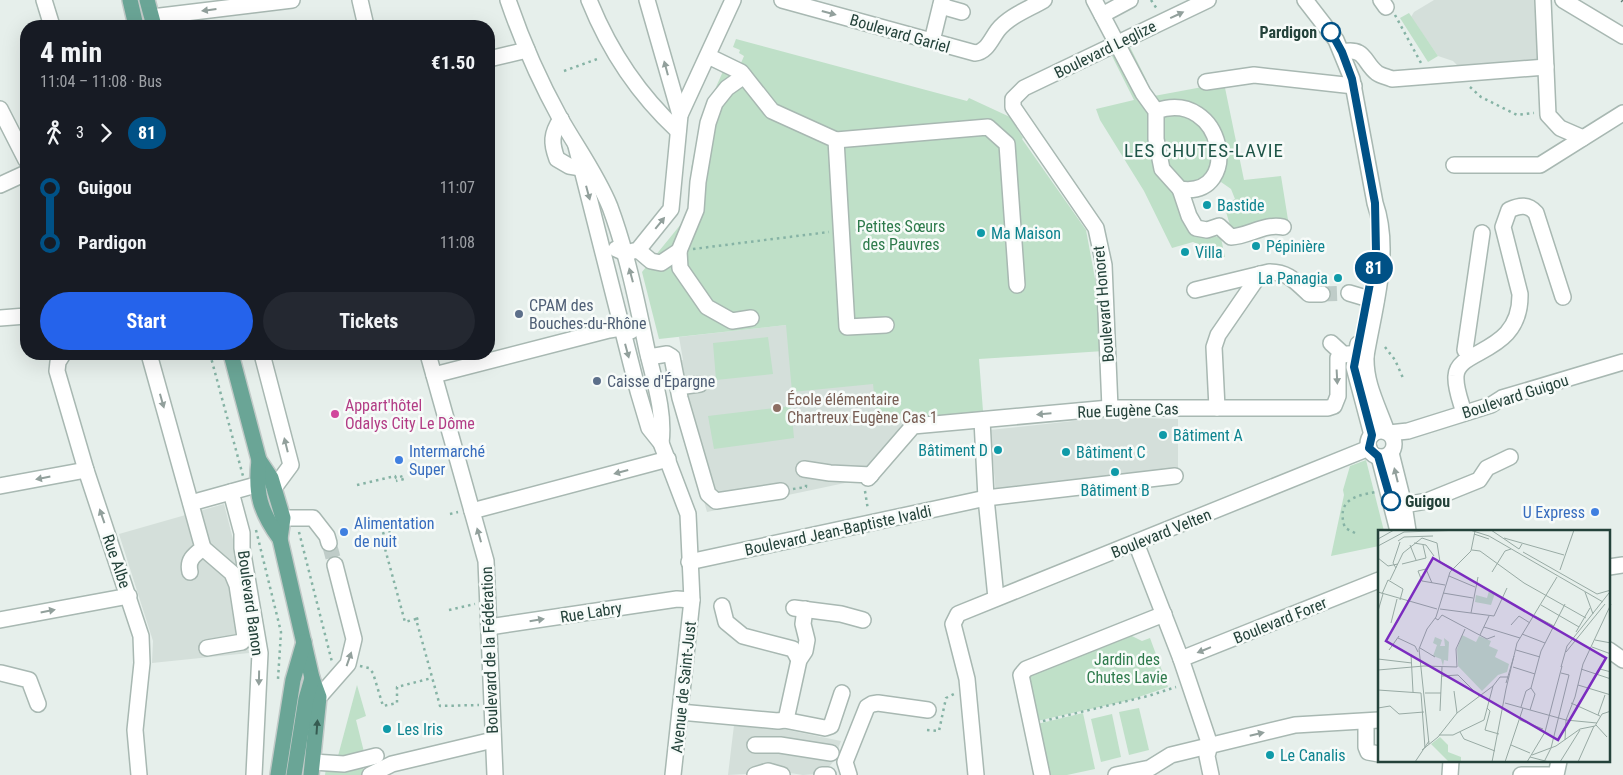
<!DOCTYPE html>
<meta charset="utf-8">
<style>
body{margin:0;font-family:"Roboto Condensed",sans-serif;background:#242831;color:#f1f3f6;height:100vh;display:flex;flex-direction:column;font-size:19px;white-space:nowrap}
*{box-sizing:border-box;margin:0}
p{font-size:16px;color:#9ea1a6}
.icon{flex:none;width:28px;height:28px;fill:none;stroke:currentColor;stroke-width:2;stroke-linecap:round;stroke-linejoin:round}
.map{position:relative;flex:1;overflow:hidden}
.side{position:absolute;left:20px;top:20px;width:475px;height:340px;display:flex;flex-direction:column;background:#171b24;border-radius:20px;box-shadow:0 5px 20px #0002}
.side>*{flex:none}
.badge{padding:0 10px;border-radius:16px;font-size:18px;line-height:32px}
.map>.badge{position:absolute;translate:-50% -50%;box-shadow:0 0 0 2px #fff}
.legs{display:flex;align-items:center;gap:8px;height:55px;padding:0 20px;font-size:16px}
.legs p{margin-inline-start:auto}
.headline{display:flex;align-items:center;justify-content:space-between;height:85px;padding:0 20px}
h1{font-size:28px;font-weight:700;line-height:38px}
.action{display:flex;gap:10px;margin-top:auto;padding:10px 20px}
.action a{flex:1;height:58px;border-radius:30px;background:#2563eb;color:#fff;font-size:20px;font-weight:700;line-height:58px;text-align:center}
.action a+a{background:#242831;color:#f1f3f6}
ul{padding:0 20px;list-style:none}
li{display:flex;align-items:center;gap:18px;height:55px;font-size:19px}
li i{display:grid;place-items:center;width:8px;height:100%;margin:0 6px;background:currentColor}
li i::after{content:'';width:12px;height:12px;margin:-6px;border:4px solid;border-radius:50%;background:#171b24}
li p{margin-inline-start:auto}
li:first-child i{background:linear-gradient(#0000 50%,currentColor 0)}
li:last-child i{background:linear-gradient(currentColor 50%,#0000 0)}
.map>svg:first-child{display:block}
.built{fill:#d4dfda}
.green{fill:#bfe0c8}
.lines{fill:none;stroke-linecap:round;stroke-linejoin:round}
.minor-tunnel{stroke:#bfccc8;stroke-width:15;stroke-dasharray:15 8;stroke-linecap:butt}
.minor-casing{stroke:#a8b8b2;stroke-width:18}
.major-casing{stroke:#c2cac8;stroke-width:18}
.path{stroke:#86b3a5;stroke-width:2.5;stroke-dasharray:2.5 4;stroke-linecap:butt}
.minor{stroke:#fff;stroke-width:15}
.major{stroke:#6aa596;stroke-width:15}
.rail{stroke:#5f7d75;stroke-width:4;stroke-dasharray:10 5;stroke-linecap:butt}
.oneway{fill:#92a09c}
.oneway2{fill:#365b51}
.line-1-casing{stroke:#fff;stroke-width:11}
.line-1{stroke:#005186;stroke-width:8}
.stop-1-dot{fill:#fff;stroke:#005186;stroke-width:2.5}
.culture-dot{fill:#0f9aa8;stroke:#f7fbf9;stroke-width:2}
.service-dot{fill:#5c6f8a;stroke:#f7fbf9;stroke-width:2}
.education-dot{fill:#8d6e63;stroke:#f7fbf9;stroke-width:2}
.hotel-dot{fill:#d1479c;stroke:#f7fbf9;stroke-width:2}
.shop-dot{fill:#3f7fe0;stroke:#f7fbf9;stroke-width:2}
.labels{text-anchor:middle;stroke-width:5;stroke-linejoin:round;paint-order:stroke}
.stop-label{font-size:16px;font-weight:bold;fill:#24423a;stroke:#f7fbf9;text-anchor:end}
.street-label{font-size:16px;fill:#24423a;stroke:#f7fbf9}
.culture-label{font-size:16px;fill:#0d838f;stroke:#f7fbf9;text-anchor:start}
.park-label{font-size:16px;fill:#2d7a4b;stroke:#f7fbf9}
.service-label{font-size:16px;fill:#4e5e75;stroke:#f7fbf9;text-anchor:start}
.education-label{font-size:16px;fill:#785e54;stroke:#f7fbf9;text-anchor:start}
.hotel-label{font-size:16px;fill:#b23c85;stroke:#f7fbf9;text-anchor:start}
.shop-label{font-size:16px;fill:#366cbe;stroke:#f7fbf9;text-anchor:start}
.quarter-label{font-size:19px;letter-spacing:1px;fill:#1f5548;stroke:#f7fbf9}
.inset-road{fill:none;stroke:#98aaa4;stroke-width:1}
.view{fill:#7b2cbf;fill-opacity:0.15;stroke:#7b2cbf;stroke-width:2.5}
.inset-edge{fill:none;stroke:#24423a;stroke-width:2.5}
</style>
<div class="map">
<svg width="1623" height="775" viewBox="0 0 1623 775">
<rect width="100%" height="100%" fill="#e6efeb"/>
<g class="built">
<path d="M 1434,0 L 1536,0 L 1537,58 L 1536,61 L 1462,70 L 1453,61 L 1438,56 L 1411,17 L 1414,12 Z"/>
<path d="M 786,325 L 873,384 L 911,419 L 859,480 L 707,512 L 666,364 L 683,360 L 679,337 Z"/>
<path d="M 1110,417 L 1178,419 L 1178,471 L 996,494 L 990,430 Z"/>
<path d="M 224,504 L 235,547 L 249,653 L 152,663 L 153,641 L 119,534 Z"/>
<path d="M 734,725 L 783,729 L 841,741 L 833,762 L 828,768 L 816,774 L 803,775 L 784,772 L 728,775 Z"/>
</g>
<g class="green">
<path d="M 1409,13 L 1438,56 L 1428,62 L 1400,18 Z"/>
<path d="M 736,39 L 967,101 L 969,98 L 1010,117 L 1023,138 L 1022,139 L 1086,230 L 1099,300 L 1104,351 L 979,359 L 983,411 L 877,422 L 873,384 L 792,392 L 786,325 L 659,339 L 642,272 L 690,213 L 691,169 L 701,121 L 724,69 L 736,61 L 741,63 L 744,56 L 739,53 L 740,50 L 733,47 Z"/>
<path d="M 1130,47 L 1147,81 L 1144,82 L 1149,93 L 1152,92 L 1154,96 L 1224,83 L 1244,180 L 1281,176 L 1289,226 L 1232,232 L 1224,205 L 1235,199 L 1231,189 L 1221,182 L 1181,201 L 1211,235 L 1221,238 L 1225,257 L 1207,261 L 1202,246 L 1193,242 L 1172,248 L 1144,191 L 1100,120 L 1096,109 L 1134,100 L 1112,56 Z"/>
<path d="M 768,337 L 773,374 L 716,380 L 713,343 Z"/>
<path d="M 791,406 L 794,438 L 714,449 L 708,416 Z"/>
<path d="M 1366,460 L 1384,531 L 1379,531 L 1379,546 L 1331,556 L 1344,495 L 1343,490 L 1350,466 Z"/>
<path d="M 1128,634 L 1142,641 L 1150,638 L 1168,687 L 1130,700 L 1037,721 L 1027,676 Z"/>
<path d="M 357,685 L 366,716 L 356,720 L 364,752 L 342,759 L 338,756 Z"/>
<path d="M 1139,708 L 1149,750 L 1129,755 L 1119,712 Z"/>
<path d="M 1083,713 L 1095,769 L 1067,775 L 1048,775 L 1037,724 Z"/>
<path d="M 1112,714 L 1121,757 L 1101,762 L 1091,719 Z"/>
<path d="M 363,766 L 363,775 L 325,775 L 326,768 Z"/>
</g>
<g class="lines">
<g class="minor-tunnel">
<path d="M 1322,294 L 1349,293"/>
<path d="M 329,543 L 335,565"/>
</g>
<g class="minor-casing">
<g id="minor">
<path d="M 44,0 L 52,26"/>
<path d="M 360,0 L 366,26"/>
<path d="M 508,0 C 522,41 539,80 560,118 C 577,148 597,175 610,207 C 627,253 637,302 647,350 C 654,380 665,412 661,443"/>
<path d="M 589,0 C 609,50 638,94 678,131"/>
<path d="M 647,0 L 680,115"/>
<path d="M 782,0 L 975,53 C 987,52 991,39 998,30 C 1009,16 1029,9 1044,0"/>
<path d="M 1094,0 L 1143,93 L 1156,111 L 1156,139 L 1162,169 L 1180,189 C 1244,199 1224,87 1156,111"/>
<path d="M 1305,0 L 1336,40 L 1352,79 L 1375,203 C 1392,252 1374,307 1366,356 C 1365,384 1378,406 1387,432"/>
<path d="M 1381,0 L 1386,7"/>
<path d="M 1543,0 L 1548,115 L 1560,128 L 1583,138"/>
<path d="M 1563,0 L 1623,36"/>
<path d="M 941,6 L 962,12"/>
<path d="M 1102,15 L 1130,0"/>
<path d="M 152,17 L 292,0"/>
<path d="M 932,41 L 942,0"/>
<path d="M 1342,52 C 1366,47 1363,62 1377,73 C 1381,76 1388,77 1392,79 L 1546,67"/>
<path d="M 708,56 L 741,72 L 772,111 L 836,140 L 847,327 L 886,325"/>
<path d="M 489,59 L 527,50"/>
<path d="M 1206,82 L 1254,75 L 1354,86"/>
<path d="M 0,109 L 26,160"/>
<path d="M 561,119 C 551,134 551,143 557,159 L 569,166 L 581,168"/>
<path d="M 836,140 L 988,127 L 1007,144 L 1017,285"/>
<path d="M 576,146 L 638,391 L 649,428 L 661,443 L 688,514 L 692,600 L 673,775"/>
<path d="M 1454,165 L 1540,165 L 1623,113"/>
<path d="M 0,185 L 26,173"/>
<path d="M 1180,189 L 1189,216 L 1196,228 L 1207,230 L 1219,226 L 1231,237 C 1249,236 1265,223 1283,227"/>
<path d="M 616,249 L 625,253 L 638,250 L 671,209 L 680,115 L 733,0"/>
<path d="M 638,250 L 651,261 L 661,263 L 679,251 L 696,210 L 698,182 L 708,123 L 715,103 L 727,88 L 744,76"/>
<path d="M 679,251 L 680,268 L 707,307 L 732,321 L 751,318"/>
<path d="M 1195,290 L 1269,272 C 1288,272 1295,281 1309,294 L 1322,294"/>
<path d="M 1349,293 L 1376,301"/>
<path d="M 0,318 L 26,316"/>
<path d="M 1331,343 L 1343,354"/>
<path d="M 1358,344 L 1354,367 L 1372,435"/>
<path d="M 1465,350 L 1482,233"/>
<path d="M 63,354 L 58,362 L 57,371 L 86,470 L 141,636 L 142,663 L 135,730 L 139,775"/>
<path d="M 149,354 L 203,548 C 194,555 187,560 190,572"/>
<path d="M 262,354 L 291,465 L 274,488"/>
<path d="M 428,354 L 486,561 L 495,775"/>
<path d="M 649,357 L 667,354 L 672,357 L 680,398 L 708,494 L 716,501 L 781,491"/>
<path d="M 434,375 L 609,330 L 621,328 L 631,331"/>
<path d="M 678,387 L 700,384"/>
<path d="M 1110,408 L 1104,265 L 1096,228 L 1013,107 L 1013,99 L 1024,88 L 1208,0"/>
<path d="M 1217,408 L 1214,347 L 1218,335 L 1260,274"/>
<path d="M 1464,413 C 1461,402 1455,388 1456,376 C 1457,348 1521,355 1520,294 L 1503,227 L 1509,210 C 1520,205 1528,204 1536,213 L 1563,297"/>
<path d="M 982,420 L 986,498 L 996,598"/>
<circle cx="1381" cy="444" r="13"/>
<path d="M 1389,433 L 1408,431 L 1491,405 L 1502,398 L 1623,362"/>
<path d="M 1391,453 L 1404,505 L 1408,531"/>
<path d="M 1379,457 L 1398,531"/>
<path d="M 804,469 L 830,473 L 871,475"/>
<path d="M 868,478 L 913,426 L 1110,408 L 1328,408 L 1334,406 L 1338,396 L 1338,358 C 1346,352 1356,353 1366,356"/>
<path d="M 0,486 L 86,470"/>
<path d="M 231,492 L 242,533 L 242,548 L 260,653 L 254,775"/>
<path d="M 191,503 L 256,485"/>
<path d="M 1404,505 L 1427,501 L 1479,480 L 1487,468 L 1510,457"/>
<path d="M 472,511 L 668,459"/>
<path d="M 283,518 L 313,518 L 327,536 L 329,543"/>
<path d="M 1136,543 L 1181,659 L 1210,745"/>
<path d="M 203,548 L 232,573 L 237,585 L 245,637 L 242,642 L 207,648"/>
<path d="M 689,562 L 986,498 L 1175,476"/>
<path d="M 1609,567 L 1623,565"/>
<path d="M 722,606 L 726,622 L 743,636 L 793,649 L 799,660"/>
<path d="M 794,608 L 841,614 L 863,620"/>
<path d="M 0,620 L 129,596"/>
<path d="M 489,627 L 677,599 L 692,600"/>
<path d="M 1609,650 L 1623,660"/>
<path d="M 1181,659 L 1379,580"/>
<path d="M 1,673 L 29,680 L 38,704"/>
<path d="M 319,697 L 348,664 L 354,639 L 335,565"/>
<path d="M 680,712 L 778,721 L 784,720 L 787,715 L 799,660 L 805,651 L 807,640 L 803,624 L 805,609"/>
<path d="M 784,720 L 825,728 L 831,726 L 842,693"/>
<path d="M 1366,723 L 1366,747 L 1368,752 L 1379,754"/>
<path d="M 755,745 L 780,745 L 831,753"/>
<path d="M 1210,745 L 1207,756 L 1211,775"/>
<path d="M 313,762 L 344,764 L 376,756"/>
<path d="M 370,775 L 392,764 L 493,740"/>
<path d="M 755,775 L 768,771 L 782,775"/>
<path d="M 822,775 L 828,775"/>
<path d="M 849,775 L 845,762 L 867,707 L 872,704 L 878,703 L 928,710"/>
<path d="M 976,775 L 967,679 L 953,624 L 958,614 L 1369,448"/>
<path d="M 1042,775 L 1021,675 L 1026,669 L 1164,614"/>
<path d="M 1116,775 L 1150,768 L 1171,755 L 1295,725 L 1379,720"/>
<path d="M 1450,775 L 1451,761"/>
<path d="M 1521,775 L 1553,775"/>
<path d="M 1556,775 L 1559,761"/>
</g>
</g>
<g class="major-casing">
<g id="major">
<path d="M 130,0 L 136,26"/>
<path d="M 147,0 L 154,26"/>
<path d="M 231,354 L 259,460 L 271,478 L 283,518 L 280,539"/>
<path d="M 259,460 C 255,494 260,511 280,539 L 312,678 L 319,697 L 311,775"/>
<path d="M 278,775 L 293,680 L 304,642"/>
<path d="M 294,775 L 306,699 L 312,678"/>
</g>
</g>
<g class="path">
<path d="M 1151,0 L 1157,9"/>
<path d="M 1395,15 L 1421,63"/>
<path d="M 564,71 L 600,58"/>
<path d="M 1470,87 L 1481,97 L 1517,115 L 1534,113"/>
<path d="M 855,230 L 947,224"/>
<path d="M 693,249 L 829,232"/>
<path d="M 1385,347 L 1395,360 L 1403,378"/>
<path d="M 210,354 L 243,476"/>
<path d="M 357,485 L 395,476 L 396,478 L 403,476 L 404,479 L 396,481"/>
<path d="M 793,489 L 806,487 L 806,483"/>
<path d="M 865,491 L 868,510"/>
<path d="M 450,514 L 458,512"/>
<path d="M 422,522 L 381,534 L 405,622 L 416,619 L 440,706 L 479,705"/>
<path d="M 256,530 L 281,632 L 278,679"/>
<path d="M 299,532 L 332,662"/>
<path d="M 1355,533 L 1345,528 C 1336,501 1353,496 1376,492"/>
<path d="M 449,610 L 475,604"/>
<path d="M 416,619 L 422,617"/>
<path d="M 360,666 L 369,668 L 373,673 L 383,706 L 397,703 L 397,687 L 432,678"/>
<path d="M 1043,721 L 1148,696 L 1176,687"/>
<path d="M 927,730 L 939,731 L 946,698 L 954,694"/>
</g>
<use href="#minor" class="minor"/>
<use href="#major" class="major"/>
<path class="rail" d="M 1622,0 L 1623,1"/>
</g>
<defs><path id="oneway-solid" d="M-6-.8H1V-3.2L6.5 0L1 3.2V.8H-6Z" transform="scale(1.25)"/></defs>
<g class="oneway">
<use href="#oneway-solid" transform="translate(209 10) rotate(173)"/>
<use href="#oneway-solid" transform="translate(829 13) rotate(15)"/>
<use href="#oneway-solid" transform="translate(1177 15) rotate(-25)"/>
<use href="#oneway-solid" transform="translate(666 68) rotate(-105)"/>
<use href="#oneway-solid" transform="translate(588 193) rotate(75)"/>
<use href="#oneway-solid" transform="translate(660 223) rotate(-51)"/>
<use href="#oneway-solid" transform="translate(631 275) rotate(-105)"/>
<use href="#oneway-solid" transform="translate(627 351) rotate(75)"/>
<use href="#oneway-solid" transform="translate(1337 377) rotate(87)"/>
<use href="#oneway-solid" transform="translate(162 401) rotate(74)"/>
<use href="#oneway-solid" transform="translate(1044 414) rotate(175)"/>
<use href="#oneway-solid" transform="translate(286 445) rotate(-104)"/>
<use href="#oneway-solid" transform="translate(621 472) rotate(165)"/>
<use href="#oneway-solid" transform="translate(1396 475) rotate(-104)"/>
<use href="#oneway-solid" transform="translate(43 478) rotate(169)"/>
<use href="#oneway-solid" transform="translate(102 516) rotate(-109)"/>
<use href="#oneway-solid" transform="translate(479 535) rotate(-106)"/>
<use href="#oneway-solid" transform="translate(48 611) rotate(-11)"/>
<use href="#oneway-solid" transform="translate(537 620) rotate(-9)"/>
<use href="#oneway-solid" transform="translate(1204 650) rotate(158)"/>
<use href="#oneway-solid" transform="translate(349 659) rotate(-71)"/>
<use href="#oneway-solid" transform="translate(259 678) rotate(91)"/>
<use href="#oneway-solid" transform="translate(1257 734) rotate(-13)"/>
</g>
<use class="oneway2" href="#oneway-solid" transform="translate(317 727) rotate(-86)"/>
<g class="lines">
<g class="line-1-casing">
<path id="line-1" d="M 1331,32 L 1342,52 L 1352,79 L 1375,203 L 1376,252 L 1354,367 L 1372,435 L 1369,448 L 1378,456 L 1391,501"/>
</g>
<use href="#line-1" class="line-1"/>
</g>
<g class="stop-1-dot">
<circle cx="1331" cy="32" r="9"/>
<circle cx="1391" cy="501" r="9"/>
</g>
<g class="culture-dot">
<circle cx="1207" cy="205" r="5"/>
<circle cx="981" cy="233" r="5"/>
<circle cx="1256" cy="246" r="5"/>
<circle cx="1185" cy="252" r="5"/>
<circle cx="1338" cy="278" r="5"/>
<circle cx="1163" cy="435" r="5"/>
<circle cx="998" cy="450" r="5"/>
<circle cx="1066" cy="452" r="5"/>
<circle cx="1115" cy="472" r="5"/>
<circle cx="387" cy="729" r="5"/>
<circle cx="1270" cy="755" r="5"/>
</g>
<g class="service-dot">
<circle cx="519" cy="314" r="5"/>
<circle cx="597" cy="381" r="5"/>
</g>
<circle class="education-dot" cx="777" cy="408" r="5"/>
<circle class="hotel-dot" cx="335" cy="414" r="5"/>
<g class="shop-dot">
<circle cx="399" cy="460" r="5"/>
<circle cx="1595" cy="512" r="5"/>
<circle cx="344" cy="532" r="5"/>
</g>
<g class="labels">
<g class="stop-label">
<text x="1317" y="38">Pardigon</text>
<text x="1405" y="507" text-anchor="start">Guigou</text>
</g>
<g class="street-label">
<text transform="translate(900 33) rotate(16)" y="6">Boulevard Gariel</text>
<text transform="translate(1105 49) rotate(-26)" y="6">Boulevard Leglize</text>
<text transform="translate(1103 304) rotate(-95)" y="6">Boulevard Honoret</text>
<text transform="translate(1515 396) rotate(-18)" y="6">Boulevard Guigou</text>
<text transform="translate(1128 410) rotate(-2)" y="6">Rue Eugène Cas</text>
<text transform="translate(838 530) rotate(-12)" y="6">Boulevard Jean-Baptiste Ivaldi</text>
<text transform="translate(1161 533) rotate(-22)" y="6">Boulevard Velten</text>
<text transform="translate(117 561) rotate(71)" y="6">Rue Albe</text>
<text transform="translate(251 603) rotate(82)" y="6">Boulevard Banon</text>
<text transform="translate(591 612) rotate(-9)" y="6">Rue Labry</text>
<text transform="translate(1280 620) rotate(-22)" y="6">Boulevard Forer</text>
<text transform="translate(489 650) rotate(-92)" y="6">Boulevard de la Fédération</text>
<text transform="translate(683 687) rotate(-84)" y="6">Avenue de Saint-Just</text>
</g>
<g class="culture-label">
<text x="1217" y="211">Bastide</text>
<text x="991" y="239">Ma Maison</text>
<text x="1266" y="252">Pépinière</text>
<text x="1195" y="258">Villa</text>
<text x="1328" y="284" text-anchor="end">La Panagia</text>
<text x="1173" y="441">Bâtiment A</text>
<text x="988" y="456" text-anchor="end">Bâtiment D</text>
<text x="1076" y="458">Bâtiment C</text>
<text x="1115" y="496" text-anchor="middle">Bâtiment B</text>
<text x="397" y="735">Les Iris</text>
<text x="1280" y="761">Le Canalis</text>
</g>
<g class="park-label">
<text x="901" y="232">Petites Sœurs<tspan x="901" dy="18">des Pauvres</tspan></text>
<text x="1127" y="665">Jardin des<tspan x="1127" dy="18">Chutes Lavie</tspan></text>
</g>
<g class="service-label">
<text x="529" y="311">CPAM des<tspan x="529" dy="18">Bouches-du-Rhône</tspan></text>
<text x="607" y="387">Caisse d'Épargne</text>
</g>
<g class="education-label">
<text x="787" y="405">École élémentaire<tspan x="787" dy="18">Chartreux Eugène Cas 1</tspan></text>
</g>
<g class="hotel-label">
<text x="345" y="411">Appart'hôtel<tspan x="345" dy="18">Odalys City Le Dôme</tspan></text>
</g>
<g class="shop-label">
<text x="409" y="457">Intermarché<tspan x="409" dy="18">Super</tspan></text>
<text x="1585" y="518" text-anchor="end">U Express</text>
<text x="354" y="529">Alimentation<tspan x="354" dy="18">de nuit</tspan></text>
</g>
<g class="quarter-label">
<text x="1204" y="157">LES CHUTES-LAVIE</text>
</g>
</g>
<g transform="translate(1378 530)">
<rect width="232" height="232" fill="#e6efeb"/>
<path d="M 111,61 L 117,63 L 113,75 L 97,72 L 98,65 L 109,68 ZM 84,105 L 98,112 L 101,106 L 113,111 L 111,116 L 120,120 L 117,127 L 131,134 L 129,142 L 120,145 L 104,161 L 80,136 L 79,119 ZM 57,107 L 64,110 L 62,116 L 67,116 L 66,108 L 71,112 L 70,131 L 66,130 L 65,136 L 63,129 L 55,126 L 59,115 L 55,113 ZM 62,207 L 70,215 L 70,222 L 83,227 L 83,232 L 71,232 L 53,214 Z" fill="#bfe0c8"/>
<path class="inset-road" d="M 92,0 L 111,6 L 225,72M 113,0 L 141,19 L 144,14M 96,4 L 111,9M 126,8 L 186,25M 0,9 L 16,0M 20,11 L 26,7 L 55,6M 36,13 L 48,15 L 56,26M 32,15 L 38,30M 0,16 L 26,2 L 85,0M 94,20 L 102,21 L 146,53 L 208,88M 145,22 L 219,64 L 233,60M 0,28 L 10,36 L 20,34M 24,34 L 48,28 L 45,15M 18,38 L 15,33 L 22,12M 182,40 L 196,0M 114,42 L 127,21 L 133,19M 71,46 L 97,57M 12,50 L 25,23 L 44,8 L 59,13 L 62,32 L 74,38M 54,53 L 48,39 L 40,41 L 44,51 L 50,52 L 67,55M 0,62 L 59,79M 207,62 L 215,84M 65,63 L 95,68M 4,64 L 10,50 L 25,59 L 22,70M 163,75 L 201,97M 62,79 L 116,86 L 129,58M 0,81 L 5,64M 93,83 L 100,47M 157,86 L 176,96M 57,88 L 60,90 L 64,85 L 109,109 L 117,106M 13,93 L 19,69M 133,95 L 141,86 L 152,93M 106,97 L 142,108M 198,102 L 212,78M 144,104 L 167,113M 102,105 L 111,86M 20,108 L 37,116 L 40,122M 217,110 L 233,113M 214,117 L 233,124M 42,118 L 57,127M 11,120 L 21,106M 138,120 L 162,127M 188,122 L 227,74M 33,124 L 35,162M 0,129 L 34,133M 135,137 L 157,144M 183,137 L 189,116 L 231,63M 203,139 L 233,149M 0,140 L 46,136 L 79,137 L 78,119 L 87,99M 219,145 L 222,139 L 233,142M 64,146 L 80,145 L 101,166M 128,153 L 136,126M 200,155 L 233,165M 153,158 L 163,121 L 187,74M 128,159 L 139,113 L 179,47M 0,160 L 43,163 L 47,218M 76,161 L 79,183M 47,163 L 63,163M 127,173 L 188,190 L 219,193M 193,173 L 222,186M 143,177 L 148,161 L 153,158 L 157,164 L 152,180M 0,178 L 12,176 L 21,184 L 46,182M 109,178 L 112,181 L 107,200 L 121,204M 62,181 L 64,137M 220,185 L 227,165M 142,190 L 165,199M 218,195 L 229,207M 82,202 L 86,209 L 117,221M 61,205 L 75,205 L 106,190 L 115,156M 187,210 L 188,190 L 197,167 L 205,134 L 233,74M 51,214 L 41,119 L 49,99 L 58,87 L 72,42 L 93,21 L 97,1M 133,215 L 152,223M 44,220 L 60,207 L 79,183 L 115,156 L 122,147 L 131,147M 154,225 L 178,216 L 202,199 L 217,196 L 224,184 L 233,181M 152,227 L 171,232M 37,232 L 51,211M 114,232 L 128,159M 127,232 L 145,178M 149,232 L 167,202 L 184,136M 166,232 L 173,218 L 191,145 L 183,143M 182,232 L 202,200M 200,232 L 216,196"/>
<path class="view" d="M 55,28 L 228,128 L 180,210 L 8,111 Z"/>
<rect width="232" height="232" class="inset-edge"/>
</g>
</svg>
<b class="badge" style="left:1374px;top:268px;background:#005186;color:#fff">81</b>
<section class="side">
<div class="headline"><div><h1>4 min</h1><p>11:04 – 11:08 · Bus</p></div><b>€1.50</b></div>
<div class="legs"><svg class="icon" aria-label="walk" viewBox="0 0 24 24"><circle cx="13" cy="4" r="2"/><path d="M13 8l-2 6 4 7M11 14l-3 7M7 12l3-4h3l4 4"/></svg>3<svg class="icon" aria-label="forward" viewBox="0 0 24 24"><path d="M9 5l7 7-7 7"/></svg><b class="badge" style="background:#005186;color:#fff">81</b></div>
<ul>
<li><i style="color:#005186"></i><b>Guigou</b><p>11:07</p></li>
<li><i style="color:#005186"></i><b>Pardigon</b><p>11:08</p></li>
</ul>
<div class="action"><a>Start</a><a>Tickets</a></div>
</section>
</div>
